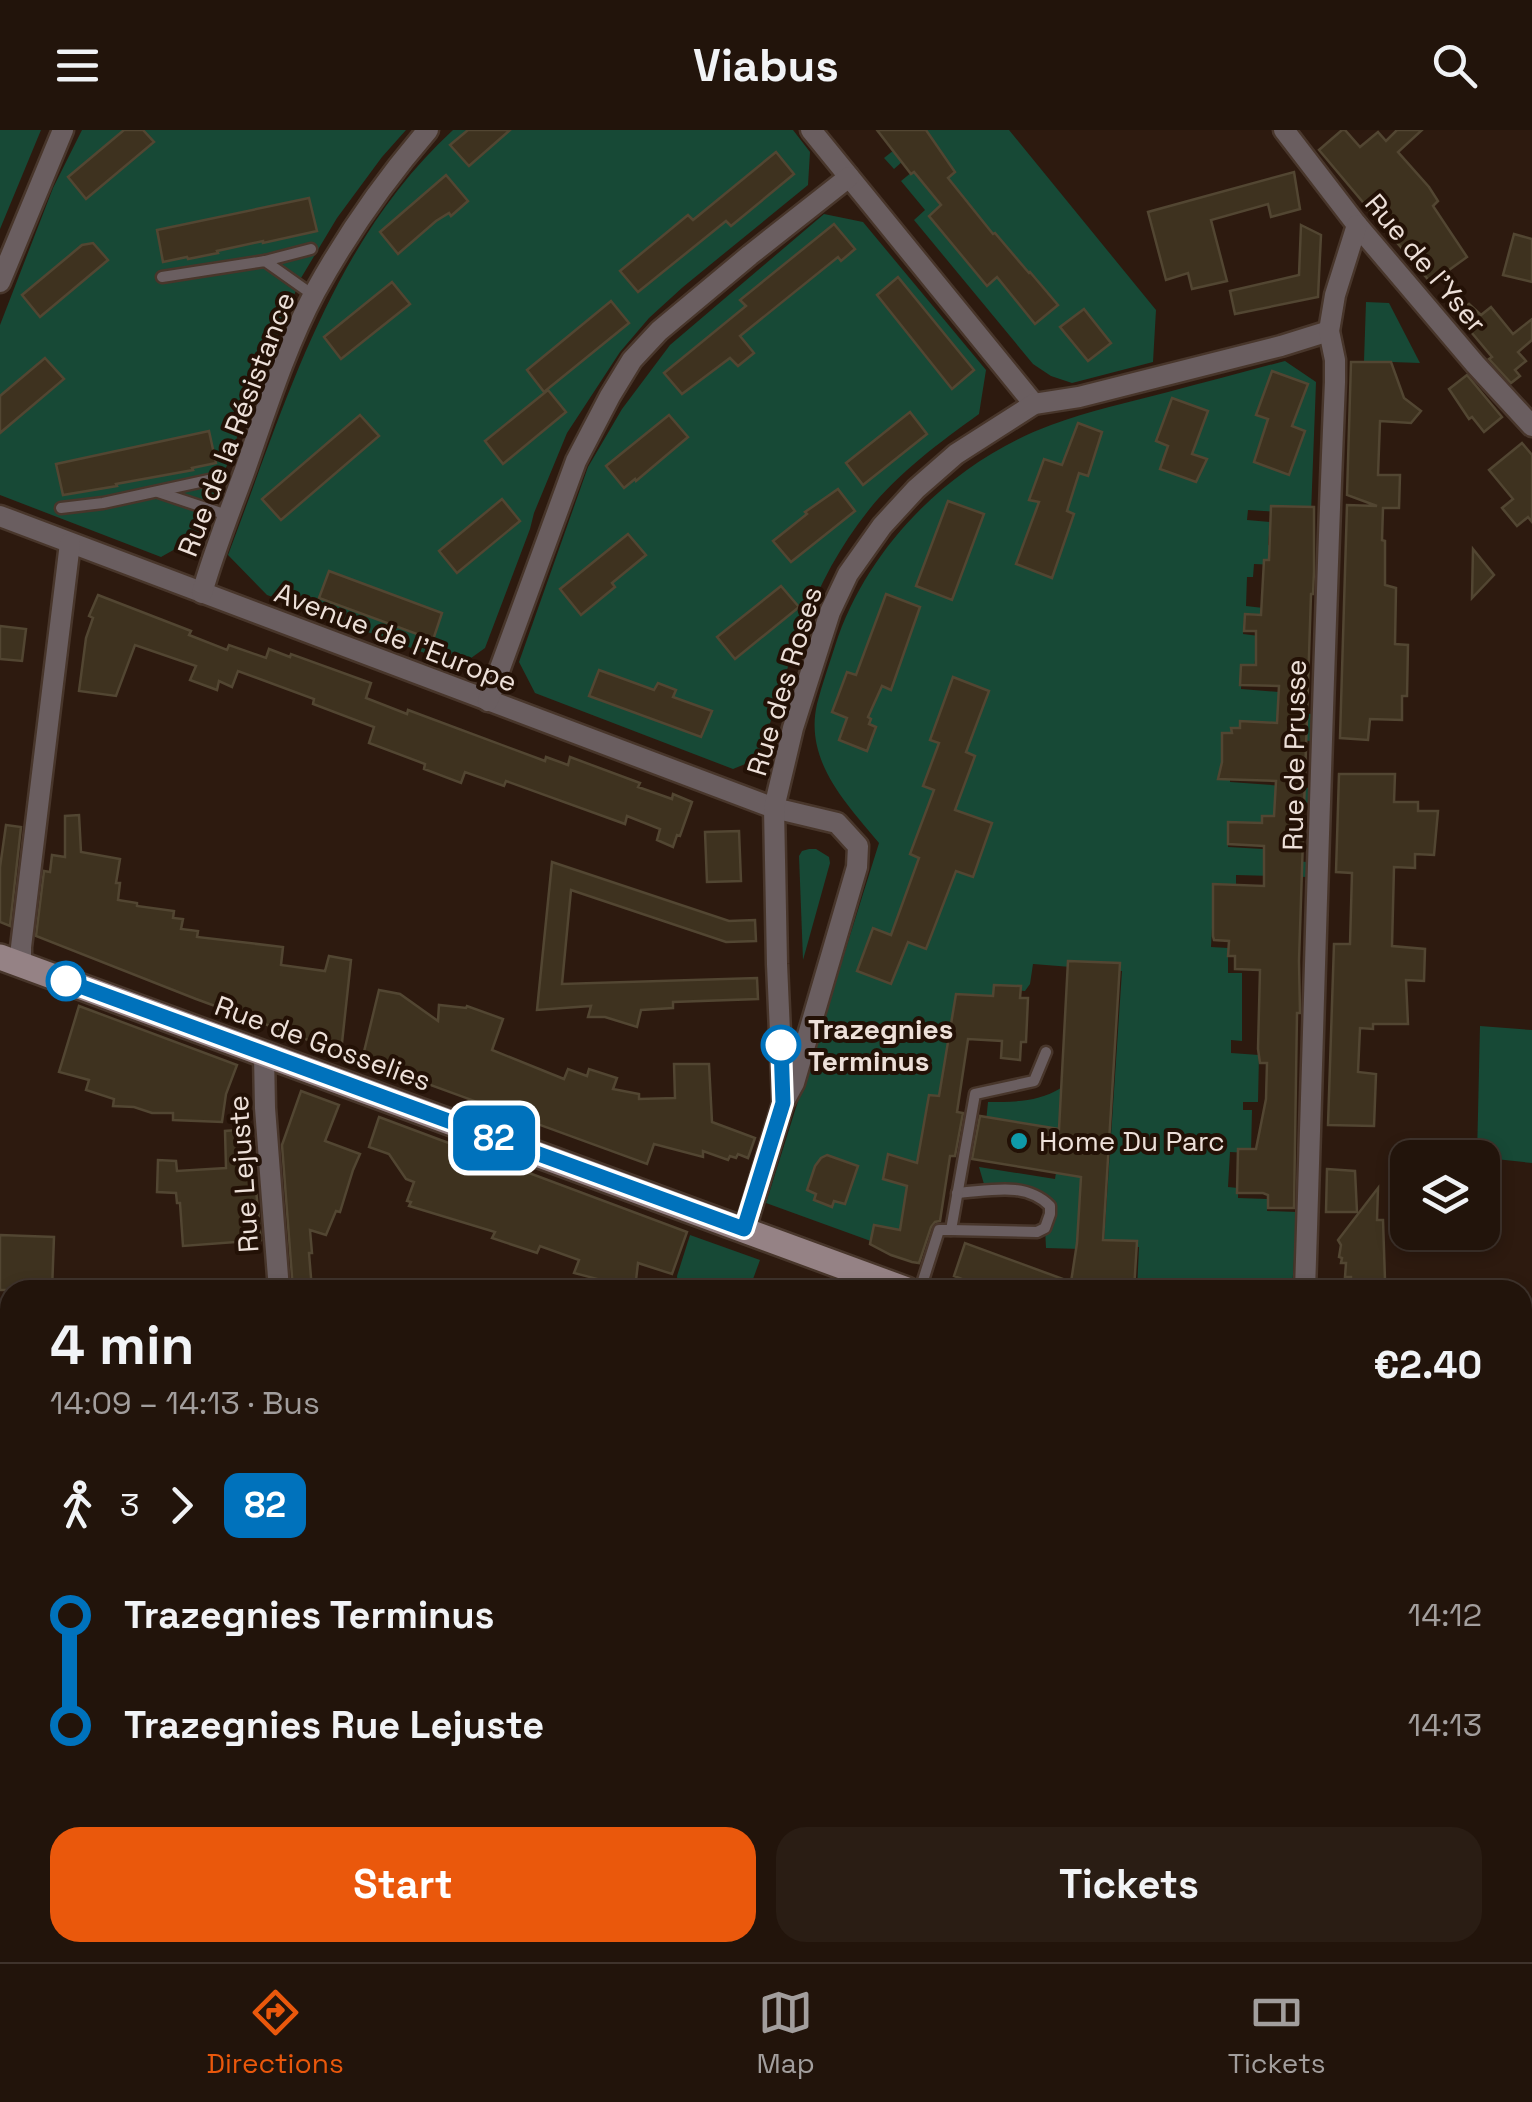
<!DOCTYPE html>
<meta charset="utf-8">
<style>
body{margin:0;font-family:"Space Grotesk",sans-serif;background:#2a1d14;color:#f1f3f6;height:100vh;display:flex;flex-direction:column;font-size:38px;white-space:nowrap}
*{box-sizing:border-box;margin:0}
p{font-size:32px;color:#a29e9d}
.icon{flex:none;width:55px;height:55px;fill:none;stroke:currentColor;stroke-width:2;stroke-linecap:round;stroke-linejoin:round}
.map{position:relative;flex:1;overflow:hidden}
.drawer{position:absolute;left:0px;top:1150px;width:1532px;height:682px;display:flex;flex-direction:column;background:#22140b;border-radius:30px 30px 0 0;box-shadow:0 5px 15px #0003,0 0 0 2px #3f332c}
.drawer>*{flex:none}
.badge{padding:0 20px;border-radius:15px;font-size:35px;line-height:65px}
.controls{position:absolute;left:1390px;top:1010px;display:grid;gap:20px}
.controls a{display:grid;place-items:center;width:110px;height:110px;border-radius:20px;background:#22140b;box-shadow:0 5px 15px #0003,0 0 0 2px #3f332c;font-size:50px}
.map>.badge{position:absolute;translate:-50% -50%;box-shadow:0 0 0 5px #fff}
.legs{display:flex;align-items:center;gap:15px;height:110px;padding:0 50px;font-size:32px}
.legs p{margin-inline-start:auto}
.summary{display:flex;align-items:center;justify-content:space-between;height:170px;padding:0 50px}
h1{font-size:55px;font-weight:700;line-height:75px}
.primary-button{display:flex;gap:20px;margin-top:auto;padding:20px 50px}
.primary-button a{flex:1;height:115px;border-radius:30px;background:#ea580c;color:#fff;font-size:40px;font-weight:700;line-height:115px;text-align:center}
.primary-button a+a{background:#2a1d14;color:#f1f3f6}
ul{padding:0 50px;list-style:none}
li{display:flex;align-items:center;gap:35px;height:110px;font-size:38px}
li i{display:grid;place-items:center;width:15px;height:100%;margin:0 12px;background:currentColor}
li i::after{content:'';width:25px;height:25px;margin:-12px;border:8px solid;border-radius:50%;background:#22140b}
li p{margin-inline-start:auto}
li:first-child i{background:linear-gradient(#0000 50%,currentColor 0)}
li:last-child i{background:linear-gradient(currentColor 50%,#0000 0)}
header{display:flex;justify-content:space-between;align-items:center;height:130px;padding:0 50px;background:#22140b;font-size:45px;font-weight:700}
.tabs{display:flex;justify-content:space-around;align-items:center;height:140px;border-top:2px solid #3f332c;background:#22140b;font-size:28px;color:#a29e9d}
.tabs a{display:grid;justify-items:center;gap:5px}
.tabs .current{color:#ea580c}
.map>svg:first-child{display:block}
.green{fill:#174936}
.building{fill:#3e321f;stroke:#524632;stroke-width:2.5}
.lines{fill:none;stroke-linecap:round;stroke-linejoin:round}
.service-casing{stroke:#48362b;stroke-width:15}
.minor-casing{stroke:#48362b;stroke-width:25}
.secondary-casing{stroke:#48362b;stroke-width:30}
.service{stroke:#6a5e60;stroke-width:10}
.minor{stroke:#6a5e60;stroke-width:20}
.secondary{stroke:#958285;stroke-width:25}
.line-1-casing{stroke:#fff;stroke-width:22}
.line-1{stroke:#0072bc;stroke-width:15}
.stop-1-dot{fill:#fff;stroke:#0072bc;stroke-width:5}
.culture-dot{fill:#0f9aa8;stroke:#231106;stroke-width:4}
.labels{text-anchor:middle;stroke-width:8;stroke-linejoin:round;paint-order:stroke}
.street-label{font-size:28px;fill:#ede0d9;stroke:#231106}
.stop-label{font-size:28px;font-weight:bold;fill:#ede0d9;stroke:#231106;text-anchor:start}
.poi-label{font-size:28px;fill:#ede0d9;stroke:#231106;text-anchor:start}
</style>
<header><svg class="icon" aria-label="menu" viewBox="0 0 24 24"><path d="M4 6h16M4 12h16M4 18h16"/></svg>Viabus<svg class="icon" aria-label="search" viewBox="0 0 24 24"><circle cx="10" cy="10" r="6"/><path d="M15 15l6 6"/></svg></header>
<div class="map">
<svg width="1532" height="1832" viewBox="0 0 1532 1832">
<rect width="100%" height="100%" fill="#2d1a0f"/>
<g class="green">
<path d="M 0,0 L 41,0 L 0,99 Z"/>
<path d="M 82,0 L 406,0 L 382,27 L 337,88 L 301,148 L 239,302 L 202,404 L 161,427 L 0,365 L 0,195 L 53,58 Z"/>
<path d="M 453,0 L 793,0 L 810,22 L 808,55 L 683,157 L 649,188 L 620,222 L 567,303 L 534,383 L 530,399 L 485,518 L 460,536 L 267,465 L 228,425 C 285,275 331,112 453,0 Z"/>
<path d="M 877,0 L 1009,0 L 1156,180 L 1153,232 L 1072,253 L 1051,246 L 1033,234 L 914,90 L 925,80 L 901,51 L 912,42 L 903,31 L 894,39 L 884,28 L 894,20 Z"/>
<path d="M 824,84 L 863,92 L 986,240 L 979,284 C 939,313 898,343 868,381 C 811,452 785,542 760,628 L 733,639 L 535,563 L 519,532 L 588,337 L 622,279 L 670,215 Z"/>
<path d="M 1366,172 L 1389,173 L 1420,233 L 1364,231 Z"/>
<path d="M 1285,231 L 1316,252 L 1311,384 L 1248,380 L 1247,390 L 1270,392 L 1268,415 L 1276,416 L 1275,435 L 1254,434 L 1253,447 L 1247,447 L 1246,476 L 1282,480 L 1262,490 L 1244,489 L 1243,504 L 1259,506 L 1280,522 L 1256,520 L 1254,540 L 1242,540 L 1241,559 L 1279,562 L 1278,582 L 1313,584 L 1312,611 L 1240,607 L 1231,634 L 1230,652 L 1311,658 L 1310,673 L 1277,671 L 1275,690 L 1262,695 L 1230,693 L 1228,717 L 1263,719 L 1263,730 L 1309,732 L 1308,747 L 1236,745 L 1236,760 L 1214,759 L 1211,817 L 1228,818 L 1228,843 L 1242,843 L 1242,911 L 1231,910 L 1231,923 L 1259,925 L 1258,972 L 1243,972 L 1243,980 L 1252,980 L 1251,1023 L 1230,1022 L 1228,1057 L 1238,1058 L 1238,1068 L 1267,1069 L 1267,1081 L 1297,1082 L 1292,1160 L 1184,1160 L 1184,1149 L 1173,1150 L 1173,1160 L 1137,1160 L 1139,1117 L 1125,1117 L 1102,1141 L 1122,841 L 1033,834 L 1030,854 L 1025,861 L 997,859 L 995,898 L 971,898 L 941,973 L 928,972 L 901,1122 L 766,1073 L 879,713 C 846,673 804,631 817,574 C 822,554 829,535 835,516 C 867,416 953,331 1051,295 C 1089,281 1129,272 1168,262 C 1207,252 1246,241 1285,231 Z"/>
<path d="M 809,719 L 816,719 L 829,727 L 830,733 L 803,830 L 799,726 L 802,721 Z"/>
<path d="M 1480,896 L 1532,900 L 1532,1033 L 1477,1027 Z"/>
<path d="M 1061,958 L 1060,978 L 1080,980 L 1090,1033 L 1081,1119 L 1046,1118 L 1045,1098 L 1050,1084 L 1036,1065 L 986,1061 L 979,1037 L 1055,1049 L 1062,1004 L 986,992 L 988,972 C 1015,972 1038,972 1061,958 Z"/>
<path d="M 690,1105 L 760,1130 L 749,1160 L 678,1160 L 677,1146 Z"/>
<path d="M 1523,1492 L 1532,1496 L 1532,1689 L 1523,1691 Z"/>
</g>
<g class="building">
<path d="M 124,0 L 143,0 L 154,12 L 86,69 L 68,47 Z"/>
<path d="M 468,0 L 510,0 L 469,36 L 450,15 Z"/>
<path d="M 877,0 L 926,0 L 955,42 L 948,48 L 993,104 L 995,103 L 1029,143 L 1030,142 L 1058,175 L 1035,194 L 997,147 L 987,156 L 929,86 L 941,75 L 914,42 L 911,44 Z"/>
<path d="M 1342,0 L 1345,0 L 1360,17 L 1378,2 L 1386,11 L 1397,0 L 1422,0 L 1398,22 L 1429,57 L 1438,71 L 1433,76 L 1467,127 L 1431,153 L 1319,20 Z"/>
<path d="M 776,22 L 794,44 L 731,96 L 726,91 L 638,162 L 620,141 L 688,85 L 693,90 Z"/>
<path d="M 1294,42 L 1300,79 L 1271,87 L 1268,74 L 1211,90 L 1227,151 L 1192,159 L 1188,143 L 1166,150 L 1148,82 Z"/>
<path d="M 446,45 L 468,71 L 451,86 L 449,83 L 436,91 L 398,124 L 380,102 Z"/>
<path d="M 309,68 L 317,101 L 263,113 L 263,111 L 217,121 L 218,123 L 188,129 L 187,127 L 163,132 L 157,100 Z"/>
<path d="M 834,94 L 855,119 L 841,131 L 838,127 L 740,206 L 754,223 L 738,236 L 730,228 L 682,264 L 664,243 L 746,176 L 740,170 Z"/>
<path d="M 1301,95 L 1321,105 L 1318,167 L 1235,184 L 1230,161 L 1299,145 Z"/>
<path d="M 1514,104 L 1532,109 L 1532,152 L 1503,145 Z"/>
<path d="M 93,113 L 108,130 L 40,187 L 22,165 L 82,115 Z"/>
<path d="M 898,147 L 974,240 L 952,259 L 877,165 Z"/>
<path d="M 392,152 L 410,174 L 341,229 L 324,207 Z"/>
<path d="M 611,171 L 629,193 L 544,262 L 527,240 Z"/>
<path d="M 1469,174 L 1481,185 L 1491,177 L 1513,204 L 1532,189 L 1532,210 L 1518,222 L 1526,231 L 1515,240 L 1520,246 L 1511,253 L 1489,229 L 1492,227 L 1456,184 Z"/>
<path d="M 1084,179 L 1111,213 L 1088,231 L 1060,197 Z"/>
<path d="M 45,228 L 64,249 L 0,303 L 0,266 Z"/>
<path d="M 1351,232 L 1391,232 L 1404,268 L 1421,281 L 1411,293 L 1380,291 L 1378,345 L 1400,345 L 1399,378 L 1383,378 L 1382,410 L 1385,411 L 1385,455 L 1396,458 L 1395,514 L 1408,515 L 1407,566 L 1402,566 L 1402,590 L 1370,589 L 1368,610 L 1340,608 L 1347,375 L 1377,376 L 1347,365 Z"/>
<path d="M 1272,241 L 1308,254 L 1292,296 L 1305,301 L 1289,345 L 1254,332 L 1268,289 L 1256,285 Z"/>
<path d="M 1467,245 L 1502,287 L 1484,302 L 1472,287 L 1469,289 L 1449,259 Z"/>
<path d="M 548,260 L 566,282 L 503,334 L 485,311 Z"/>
<path d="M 1172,268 L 1208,281 L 1192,324 L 1207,329 L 1196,352 L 1160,339 L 1168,316 L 1156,311 Z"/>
<path d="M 910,282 L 927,304 L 863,355 L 846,333 Z"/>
<path d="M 360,285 L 379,306 L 281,390 L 262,369 Z"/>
<path d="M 669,285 L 688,307 L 636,351 L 635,349 L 624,358 L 606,336 Z"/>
<path d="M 1078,293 L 1102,302 L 1088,346 L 1079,343 L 1067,381 L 1074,384 L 1052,448 L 1016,434 L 1039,372 L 1029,370 L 1044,329 L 1062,335 Z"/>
<path d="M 209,301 L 216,333 L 192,338 L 193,340 L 116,354 L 117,356 L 63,365 L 56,334 Z"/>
<path d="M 1522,313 L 1532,325 L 1532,392 L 1528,387 L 1517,396 L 1502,378 L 1513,369 L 1489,340 Z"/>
<path d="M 838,359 L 855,381 L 791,432 L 773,411 L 807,384 L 805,382 Z"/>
<path d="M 502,369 L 520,391 L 457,443 L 439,421 Z"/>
<path d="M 948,371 L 984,384 L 952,470 L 916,456 Z"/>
<path d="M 1271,376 L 1314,377 L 1314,442 L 1313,464 L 1311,464 L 1299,831 L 1300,883 L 1297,883 L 1294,1078 L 1268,1078 L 1268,1065 L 1263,1063 L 1237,1063 L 1238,1019 L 1256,1019 L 1266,969 L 1267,933 L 1260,933 L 1258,919 L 1260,840 L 1235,839 L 1235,826 L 1228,826 L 1229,811 L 1214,810 L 1213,806 L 1213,754 L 1264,756 L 1264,716 L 1228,714 L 1228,692 L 1262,693 L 1262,686 L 1274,686 L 1276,651 L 1218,649 L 1222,632 L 1222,603 L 1232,603 L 1231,598 L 1240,598 L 1240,591 L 1277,593 L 1279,556 L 1240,555 L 1241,535 L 1256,535 L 1256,501 L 1244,501 L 1245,484 L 1261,485 L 1264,430 L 1269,430 Z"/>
<path d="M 628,404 L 646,425 L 612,453 L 615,457 L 581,485 L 560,459 Z"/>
<path d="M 1473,419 L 1494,445 L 1472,468 Z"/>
<path d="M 329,441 L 442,483 L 433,510 L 319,468 Z"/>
<path d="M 781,456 L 799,477 L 735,529 L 717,507 Z"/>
<path d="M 886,464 L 920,477 L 891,560 L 882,556 L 868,587 L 871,589 L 869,594 L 876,597 L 867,621 L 839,610 L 847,588 L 832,582 L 847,542 L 856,545 Z"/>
<path d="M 98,465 L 191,501 L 189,505 L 227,520 L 229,515 L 266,528 L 269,519 L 290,527 L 291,524 L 371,553 L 366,568 L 407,584 L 408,580 L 545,631 L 546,627 L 568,635 L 570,627 L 640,653 L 638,657 L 672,669 L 673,664 L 692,672 L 680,706 L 677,705 L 673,717 L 657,710 L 660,699 L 627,686 L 625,694 L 506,651 L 504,656 L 465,642 L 461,653 L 424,639 L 425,634 L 369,613 L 374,597 L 313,574 L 314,569 L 238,541 L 232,557 L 219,551 L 217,560 L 190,550 L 196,536 L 135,515 L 116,566 L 79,561 L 86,508 L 93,488 L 89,486 Z"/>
<path d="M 0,496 L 26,499 L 22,531 L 0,529 Z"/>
<path d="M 599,540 L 654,560 L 658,553 L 676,560 L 673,567 L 712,581 L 701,607 L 589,566 Z"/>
<path d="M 953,547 L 989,561 L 966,622 L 975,626 L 955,680 L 992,693 L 973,747 L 956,741 L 926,819 L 908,812 L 891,854 L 857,841 L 873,798 L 891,805 L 919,728 L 910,724 L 934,660 L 923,656 L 939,613 L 930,610 Z"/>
<path d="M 1339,644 L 1395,644 L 1394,672 L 1418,672 L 1418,681 L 1438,681 L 1434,725 L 1415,724 L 1415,738 L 1394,737 L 1392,816 L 1425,819 L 1424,851 L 1406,850 L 1408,894 L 1373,894 L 1373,899 L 1360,898 L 1358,942 L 1376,944 L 1374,996 L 1328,995 L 1334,814 L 1350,814 L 1352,743 L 1336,742 Z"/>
<path d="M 79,685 L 81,722 L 120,729 L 116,753 L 120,753 L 118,770 L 137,773 L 137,776 L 174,781 L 173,788 L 183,789 L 181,799 L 198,801 L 197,807 L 283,817 L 281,835 L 325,841 L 329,826 L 351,830 L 341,922 L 196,869 L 36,806 L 44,741 L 50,742 L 52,725 L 65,727 L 65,686 Z"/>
<path d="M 6,695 L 21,697 L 10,796 L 0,792 L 0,737 Z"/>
<path d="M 739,701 L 741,751 L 707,752 L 705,702 Z"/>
<path d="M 552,732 L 729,791 L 755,790 L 756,811 L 726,812 L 571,760 L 562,854 L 757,848 L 758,869 L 673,872 L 673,878 L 641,880 L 637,897 L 605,887 L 588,887 L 591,876 L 537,880 Z"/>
<path d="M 1068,831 L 1120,833 L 1103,1110 L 1137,1111 L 1134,1160 L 990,1160 L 954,1146 L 965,1113 L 1071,1152 L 1077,1113 L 1081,1047 L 972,1029 L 980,986 L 1059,999 Z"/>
<path d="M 994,855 L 1021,856 L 1020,868 L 1028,868 L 1026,912 L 1021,912 L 1020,930 L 1001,928 L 1002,911 L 968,909 L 957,982 L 963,983 L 955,1026 L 950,1026 L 940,1091 L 935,1092 L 931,1097 L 919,1133 L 912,1132 L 891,1125 L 870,1114 L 874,1095 L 900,1100 L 907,1056 L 883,1049 L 888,1024 L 917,1033 L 929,965 L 939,966 L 956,864 L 993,866 Z"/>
<path d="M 379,860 L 400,864 L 438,891 L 439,875 L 466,878 L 467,876 L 503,889 L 492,920 L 564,949 L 568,939 L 587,946 L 589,939 L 617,948 L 613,959 L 639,964 L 639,969 L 675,968 L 674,934 L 709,934 L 712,992 L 755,1008 L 748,1028 L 738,1024 L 736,1028 L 730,1026 L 728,1030 L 703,1021 L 703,1027 L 654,1014 L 647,1034 L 362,930 Z"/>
<path d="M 79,876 L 237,935 L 226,964 L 222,992 L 173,990 L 173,983 L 152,983 L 134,977 L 113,976 L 114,969 L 86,960 L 89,950 L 59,942 Z"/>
<path d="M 301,961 L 339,975 L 325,1011 L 360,1024 L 353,1040 L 340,1082 L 336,1081 L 326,1105 L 310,1100 L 312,1123 L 309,1123 L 312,1160 L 293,1160 L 282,1015 Z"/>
<path d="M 379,987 L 687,1102 L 672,1144 L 638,1133 L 635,1159 L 574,1143 L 579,1130 L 540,1116 L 537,1123 L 492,1108 L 495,1102 L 409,1076 L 411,1072 L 407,1071 L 414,1052 L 406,1049 L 389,1024 L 369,1017 Z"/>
<path d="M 250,999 L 261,1110 L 183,1116 L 180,1073 L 177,1073 L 176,1063 L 157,1062 L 158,1030 L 176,1031 L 177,1041 L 226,1038 L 225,1001 Z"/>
<path d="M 827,1025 L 858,1036 L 845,1074 L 834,1071 L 832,1077 L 814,1070 L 816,1064 L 807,1060 L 815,1036 L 821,1028 Z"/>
<path d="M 1327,1039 L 1355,1041 L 1357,1082 L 1326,1082 Z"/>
<path d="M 1378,1058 L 1377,1090 L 1383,1090 L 1385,1150 L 1374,1150 L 1374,1158 L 1351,1157 L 1351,1147 L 1345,1147 L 1346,1133 L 1341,1133 L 1342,1128 L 1339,1127 L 1341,1115 L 1338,1110 Z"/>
<path d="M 0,1105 L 54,1107 L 52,1160 L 0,1160 Z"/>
</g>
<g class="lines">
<g class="service-casing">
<g id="service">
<path d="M 265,131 L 311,119"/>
<path d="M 162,147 L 265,131 L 313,165"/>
<path d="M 158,362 L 227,385"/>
<path d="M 61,378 L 103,373 L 218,348"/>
<path d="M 951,1100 L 1037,1102 L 1045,1098 L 1050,1084 L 1050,1076 C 1025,1051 990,1061 957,1063"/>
<path d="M 920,1160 L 939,1100 L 951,1100 L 975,964 L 1034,951 L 1046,922"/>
</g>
</g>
<g class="minor-casing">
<g id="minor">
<path d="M 811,0 L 1034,274"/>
<path d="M 1284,0 L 1357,95 L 1475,234 L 1532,296"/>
<path d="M 0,152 L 63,0"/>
<path d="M 0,386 L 774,678 L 837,693 L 858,716 L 857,737 L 794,953 L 783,973 L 745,1099"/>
<path d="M 202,463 C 214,421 230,381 245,340 C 265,283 286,216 315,162 C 347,104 384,51 428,0"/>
<path d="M 488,571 L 576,331 L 610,266 L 632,230 L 659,201 L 750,125 L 849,47"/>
<path d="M 21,835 L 21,817 L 70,413"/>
<path d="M 264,924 L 265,978 L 279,1160"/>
<path d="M 783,971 L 777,834 L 774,678 L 793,598 L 830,482 L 848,444 L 882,396 L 916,359 L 956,324 L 1034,274 L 1079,267 L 1281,216 L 1329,201"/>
<path d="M 1305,1160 C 1315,857 1322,555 1335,252 L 1335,230 L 1329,201 L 1335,165 L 1357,95"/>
<path d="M 0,1474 L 10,1473"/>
<path d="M 1522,1709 L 1532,1707"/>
<path d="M 1522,1764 L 1532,1771"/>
<path d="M 332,1822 L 333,1832"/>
<path d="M 644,1832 L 705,1822"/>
<path d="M 1253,1832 L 1257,1822"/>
</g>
</g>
<g class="secondary-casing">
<g id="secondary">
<path d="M 0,827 L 907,1160"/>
<path d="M 1522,1387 L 1532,1390"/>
</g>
</g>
<use href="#service" class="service"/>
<use href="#minor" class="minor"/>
<use href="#secondary" class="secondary"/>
</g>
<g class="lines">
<g class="line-1-casing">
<path id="line-1" d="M 66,851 L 744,1099 L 783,973 L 781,915"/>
</g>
<use href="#line-1" class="line-1"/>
</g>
<g class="stop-1-dot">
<circle cx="66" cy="851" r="18"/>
<circle cx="781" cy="915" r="18"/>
</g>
<circle class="culture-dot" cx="1019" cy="1011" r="10"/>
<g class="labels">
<g class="street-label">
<text transform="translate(1426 133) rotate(50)" y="10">Rue de l'Yser</text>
<text transform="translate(236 294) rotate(-69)" y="10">Rue de la Résistance</text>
<text transform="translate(396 507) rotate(21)" y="10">Avenue de l'Europe</text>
<text transform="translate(784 551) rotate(-73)" y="10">Rue des Roses</text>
<text transform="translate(1294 625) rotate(-89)" y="10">Rue de Prusse</text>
<text transform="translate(323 913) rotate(20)" y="10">Rue de Gosselies</text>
<text transform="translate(243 1044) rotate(-94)" y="10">Rue Lejuste</text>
</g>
<g class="stop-label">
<text x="808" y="909">Trazegnies<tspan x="808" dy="32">Terminus</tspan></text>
</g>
<g class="poi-label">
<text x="1039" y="1021">Home Du Parc</text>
</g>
</g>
</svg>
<div class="controls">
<a><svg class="icon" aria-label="layers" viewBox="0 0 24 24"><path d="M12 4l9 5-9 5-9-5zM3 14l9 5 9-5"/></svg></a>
</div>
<b class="badge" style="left:494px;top:1008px;background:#0072bc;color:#fff">82</b>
<section class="drawer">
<div class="summary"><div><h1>4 min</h1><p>14:09 – 14:13 · Bus</p></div><b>€2.40</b></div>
<div class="legs"><svg class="icon" aria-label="walk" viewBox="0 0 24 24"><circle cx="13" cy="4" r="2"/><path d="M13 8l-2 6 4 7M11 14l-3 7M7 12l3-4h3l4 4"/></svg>3<svg class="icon" aria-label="forward" viewBox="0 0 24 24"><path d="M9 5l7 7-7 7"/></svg><b class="badge" style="background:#0072bc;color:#fff">82</b></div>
<ul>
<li><i style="color:#0072bc"></i><b>Trazegnies Terminus</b><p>14:12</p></li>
<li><i style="color:#0072bc"></i><b>Trazegnies Rue Lejuste</b><p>14:13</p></li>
</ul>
<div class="primary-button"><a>Start</a><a>Tickets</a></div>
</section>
</div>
<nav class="tabs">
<a class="current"><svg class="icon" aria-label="directions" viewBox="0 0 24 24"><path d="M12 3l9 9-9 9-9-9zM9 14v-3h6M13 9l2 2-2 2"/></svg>Directions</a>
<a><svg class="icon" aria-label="map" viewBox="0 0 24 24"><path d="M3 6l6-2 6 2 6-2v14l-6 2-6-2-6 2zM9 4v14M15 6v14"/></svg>Map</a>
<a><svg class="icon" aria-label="tickets" viewBox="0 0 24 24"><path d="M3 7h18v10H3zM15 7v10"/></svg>Tickets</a>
</nav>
